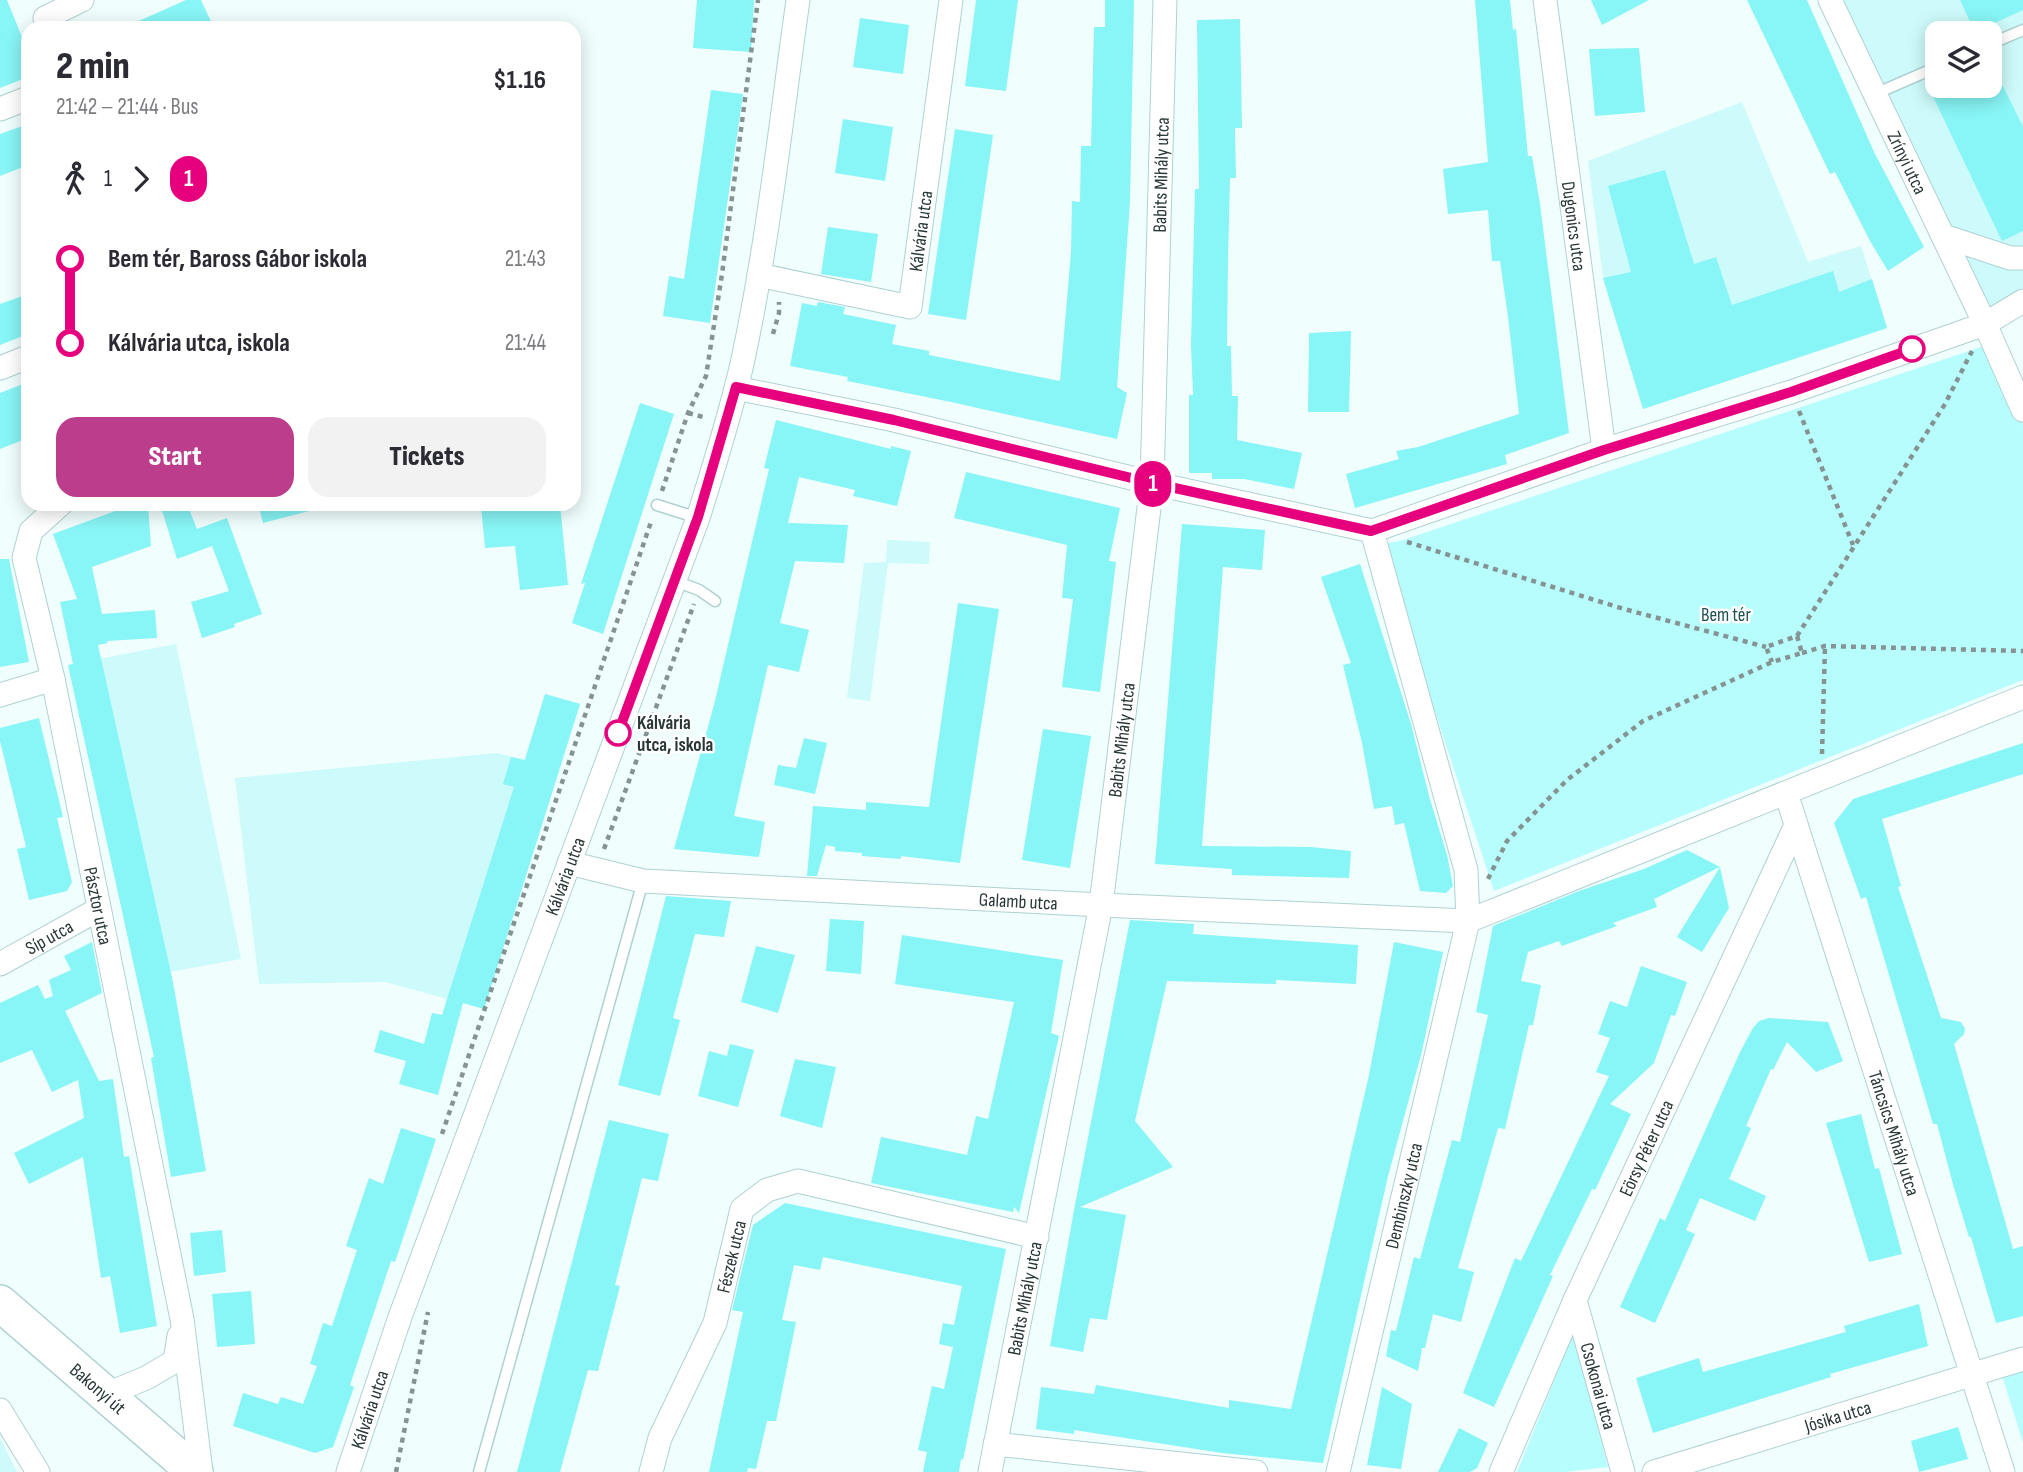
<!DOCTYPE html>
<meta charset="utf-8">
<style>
body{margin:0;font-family:"Sofia Sans Condensed",sans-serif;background:#f2f2f3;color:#2b2b33;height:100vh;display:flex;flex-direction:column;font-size:26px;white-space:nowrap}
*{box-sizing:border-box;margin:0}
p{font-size:23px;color:#7c7c81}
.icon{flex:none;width:38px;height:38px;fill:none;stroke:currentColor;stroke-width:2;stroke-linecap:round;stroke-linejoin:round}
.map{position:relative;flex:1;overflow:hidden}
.sheet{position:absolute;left:21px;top:21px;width:560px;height:490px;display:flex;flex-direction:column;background:#fff;border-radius:21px;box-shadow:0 4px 18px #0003}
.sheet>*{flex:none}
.badge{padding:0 14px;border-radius:23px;font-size:24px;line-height:46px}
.fabs{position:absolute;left:1925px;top:21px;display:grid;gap:14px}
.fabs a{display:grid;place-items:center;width:77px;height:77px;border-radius:14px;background:#fff;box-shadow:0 4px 18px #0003;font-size:35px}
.map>.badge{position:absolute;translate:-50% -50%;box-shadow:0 0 0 4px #fff}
.legs{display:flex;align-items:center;gap:10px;height:77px;padding:0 35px;font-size:23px}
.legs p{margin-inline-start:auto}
.headline{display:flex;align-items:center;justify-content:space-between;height:119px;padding:0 35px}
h1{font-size:38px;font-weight:800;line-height:52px}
.cta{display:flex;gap:14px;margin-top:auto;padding:14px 35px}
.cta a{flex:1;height:80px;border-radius:21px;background:#bb3d8b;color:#fff;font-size:28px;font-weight:800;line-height:80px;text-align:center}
.cta a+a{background:#f2f2f3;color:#2b2b33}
ul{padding:0 35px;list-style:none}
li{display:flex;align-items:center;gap:24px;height:84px;font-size:26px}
li i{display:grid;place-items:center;width:10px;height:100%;margin:0 9px;background:currentColor}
li i::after{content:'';width:18px;height:18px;margin:-9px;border:5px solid;border-radius:50%;background:#fff}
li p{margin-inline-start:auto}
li:first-child i{background:linear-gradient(#0000 50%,currentColor 0)}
li:last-child i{background:linear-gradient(currentColor 50%,#0000 0)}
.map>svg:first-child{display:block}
.built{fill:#cdfafa;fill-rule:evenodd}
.green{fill:#b8fdfd}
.building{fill:#88f5f6}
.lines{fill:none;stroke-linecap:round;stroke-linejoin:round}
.lane-casing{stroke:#b0d1d1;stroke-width:13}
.street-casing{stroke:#b0d1d1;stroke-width:25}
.primary-casing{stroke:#b0d1d1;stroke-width:38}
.path{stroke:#869393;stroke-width:4.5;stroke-dasharray:5 5;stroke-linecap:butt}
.lane{stroke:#fff;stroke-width:10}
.street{stroke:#fff;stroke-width:23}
.primary{stroke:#fff;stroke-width:35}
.line-1-casing{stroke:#fff;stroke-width:16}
.line-1{stroke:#e6007e;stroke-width:10}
.stop-1-dot{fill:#fff;stroke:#e6007e;stroke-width:3.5}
.labels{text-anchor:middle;stroke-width:5;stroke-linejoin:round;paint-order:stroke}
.street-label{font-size:19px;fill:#2a3737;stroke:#fff}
.park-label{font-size:19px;fill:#1f5051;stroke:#fff}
.stop-label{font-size:19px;font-weight:bold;fill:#2a3737;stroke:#fff;text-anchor:start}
</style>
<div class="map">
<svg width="2023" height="1472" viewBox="0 0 2023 1472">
<rect width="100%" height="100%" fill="#f1fefe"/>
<g class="built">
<path d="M 1830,0 L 2023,0 L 2023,301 L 1985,324 ZM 1937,33 L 1990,33 L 1990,86 L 1937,86 Z"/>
<path d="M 1742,102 L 1808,262 L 1861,246 L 1887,328 L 1643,409 L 1603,278 L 1588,161 Z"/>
<path d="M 887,540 L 930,542 L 929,564 L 888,563 L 870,701 L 847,698 L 864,563 L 886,562 Z"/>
<path d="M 176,644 L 241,959 L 137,978 L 68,665 Z"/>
<path d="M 545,694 L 580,704 L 484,1009 L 385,982 L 259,984 L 235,778 L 497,753 L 524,760 Z"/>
<path d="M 0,1438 L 17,1472 L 0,1472 Z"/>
</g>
<g class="green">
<path d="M 1990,344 L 2023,425 L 2023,680 L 1494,891 L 1380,544 L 1400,541 Z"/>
<path d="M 1574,1332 L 1608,1467 L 1565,1472 L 1517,1472 Z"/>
<path d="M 2023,1365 L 2023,1443 L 2001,1372 Z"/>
</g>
<g class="building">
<path d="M 0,0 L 7,0 L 28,52 L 28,77 L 0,88 Z"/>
<path d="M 186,0 L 201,0 L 214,28 L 123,28 Z"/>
<path d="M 697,0 L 754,0 L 751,52 L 693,48 Z"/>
<path d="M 976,0 L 1018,0 L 1006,91 L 965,86 Z"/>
<path d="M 1105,0 L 1134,0 L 1130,202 L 1117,387 L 1127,393 L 1117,439 L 951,402 L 847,381 L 848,377 L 790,366 L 802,303 L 817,306 L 818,302 L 845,307 L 843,314 L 896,325 L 892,344 L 929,351 L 929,355 L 1060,381 L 1071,252 L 1072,201 L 1080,202 L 1081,146 L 1091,146 L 1094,27 L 1105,27 Z"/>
<path d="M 1475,0 L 1510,0 L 1513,30 L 1516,29 L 1528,156 L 1532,156 L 1540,204 L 1569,433 L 1505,455 L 1507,464 L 1355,508 L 1346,474 L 1399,459 L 1396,451 L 1418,447 L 1519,414 L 1508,317 L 1500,261 L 1492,261 L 1488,210 L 1448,214 L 1443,169 L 1488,162 Z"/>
<path d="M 1591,0 L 1649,0 L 1602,25 Z"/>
<path d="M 1747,0 L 1807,0 L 1874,152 L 1924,247 L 1888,271 L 1870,241 L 1835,172 L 1830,174 Z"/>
<path d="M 1960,0 L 2023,0 L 2023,10 L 1975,32 Z"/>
<path d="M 860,18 L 909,25 L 903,74 L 853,67 Z"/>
<path d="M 1240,19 L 1242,128 L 1235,128 L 1236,178 L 1230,178 L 1228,260 L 1227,346 L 1231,346 L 1232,396 L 1238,396 L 1237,440 L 1302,453 L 1294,489 L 1244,479 L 1212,479 L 1212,473 L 1189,473 L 1189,395 L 1193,395 L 1191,345 L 1195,189 L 1199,189 L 1197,20 Z"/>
<path d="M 1639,48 L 1645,112 L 1595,116 L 1589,49 Z"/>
<path d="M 1928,86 L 2003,86 L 2023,127 L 2023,231 L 2002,241 Z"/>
<path d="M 711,90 L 743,94 L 710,323 L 663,316 L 669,276 L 684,279 Z"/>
<path d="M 843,119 L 893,127 L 885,181 L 835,173 Z"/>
<path d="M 28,124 L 28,165 L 0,176 L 0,134 Z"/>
<path d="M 955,129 L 993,135 L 966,320 L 928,314 Z"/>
<path d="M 1665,170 L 1694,264 L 1716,257 L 1732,305 L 1833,271 L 1839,292 L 1872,279 L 1887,328 L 1643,409 L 1603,278 L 1631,272 L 1608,186 Z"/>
<path d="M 828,227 L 878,234 L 871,282 L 821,274 Z"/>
<path d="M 28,294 L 28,334 L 0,345 L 0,304 Z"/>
<path d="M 1351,331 L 1349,412 L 1308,412 L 1309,333 Z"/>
<path d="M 28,382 L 28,438 L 0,449 L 0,393 Z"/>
<path d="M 640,403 L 674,414 L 603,634 L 572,623 L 585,583 L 581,584 Z"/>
<path d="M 776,420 L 891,449 L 891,446 L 911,451 L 897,506 L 853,496 L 855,490 L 799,477 L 788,523 L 848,525 L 844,563 L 795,561 L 780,623 L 809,630 L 799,672 L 768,665 L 734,816 L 765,822 L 759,857 L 674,849 L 714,705 L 769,469 L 764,468 Z"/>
<path d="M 966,472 L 1120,508 L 1109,561 L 1116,562 L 1100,692 L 1062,687 L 1073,599 L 1062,598 L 1067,545 L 954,518 Z"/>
<path d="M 134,504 L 148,504 L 151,546 L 92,567 L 102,614 L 155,610 L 157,638 L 107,641 L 108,643 L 98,645 L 173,982 L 206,1171 L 171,1177 L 151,1058 L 154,1057 L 68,665 L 73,664 L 60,602 L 77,599 L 53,534 Z"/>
<path d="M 160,504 L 187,504 L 197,529 L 227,518 L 262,614 L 234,624 L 235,627 L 202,638 L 191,602 L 229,591 L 212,546 L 177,559 Z"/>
<path d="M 258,504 L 312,504 L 313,510 L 263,523 Z"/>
<path d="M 502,504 L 560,504 L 568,585 L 520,590 L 515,546 L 485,548 L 481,506 Z"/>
<path d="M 1182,524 L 1265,530 L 1262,570 L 1223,567 L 1202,846 L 1311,847 L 1351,851 L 1349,878 L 1232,875 L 1232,869 L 1155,864 Z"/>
<path d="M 0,559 L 9,559 L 29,662 L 0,667 Z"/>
<path d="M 1360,564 L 1411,724 L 1429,796 L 1447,855 L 1453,886 L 1446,893 L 1420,891 L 1404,823 L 1395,825 L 1392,806 L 1374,809 L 1362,743 L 1343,665 L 1351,663 L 1321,577 Z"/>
<path d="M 958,603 L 999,609 L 960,863 L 901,856 L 901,859 L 862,856 L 862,853 L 835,851 L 835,847 L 826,845 L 817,876 L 807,876 L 813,806 L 866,810 L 866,802 L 929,807 Z"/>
<path d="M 545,694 L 580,704 L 484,1009 L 463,1003 L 438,1095 L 399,1084 L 406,1061 L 374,1052 L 380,1030 L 424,1044 L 432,1013 L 442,1015 L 514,787 L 503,784 L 511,757 L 525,760 Z"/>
<path d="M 39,718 L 63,817 L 57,818 L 72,882 L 67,891 L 29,900 L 17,849 L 26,847 L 0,741 L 0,728 Z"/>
<path d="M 1043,729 L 1091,736 L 1070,868 L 1022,860 Z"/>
<path d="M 804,738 L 827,743 L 815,794 L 774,785 L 778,765 L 796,768 Z"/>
<path d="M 2023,743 L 2023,774 L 1882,819 L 1901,886 L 1898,887 L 1941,1018 L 1961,1022 L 1965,1029 L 1964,1034 L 1954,1044 L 2013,1249 L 2023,1246 L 2023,1316 L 1996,1323 L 1971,1237 L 1969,1237 L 1954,1188 L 1937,1124 L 1933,1124 L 1866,897 L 1861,899 L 1834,823 L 1853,799 Z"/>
<path d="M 1687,850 L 1720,867 L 1729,908 L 1702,952 L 1677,937 L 1720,867 L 1654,899 L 1657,907 L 1613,923 L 1617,926 L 1562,946 L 1559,941 L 1528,952 L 1521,981 L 1541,985 L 1533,1025 L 1529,1025 L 1505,1129 L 1498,1128 L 1458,1268 L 1474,1272 L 1461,1322 L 1433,1314 L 1425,1348 L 1422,1348 L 1418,1371 L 1386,1356 L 1391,1330 L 1396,1331 L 1414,1257 L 1420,1259 L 1452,1140 L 1460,1142 L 1488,1015 L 1476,1012 L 1493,926 L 1579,891 L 1644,869 Z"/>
<path d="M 666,896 L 731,901 L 724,937 L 695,934 L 673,1018 L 680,1020 L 660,1096 L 618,1085 Z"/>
<path d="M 830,919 L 864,921 L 861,974 L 826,971 Z"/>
<path d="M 1130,920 L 1194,924 L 1193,934 L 1358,945 L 1356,984 L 1276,980 L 1276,984 L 1167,981 L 1135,1121 L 1173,1167 L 1080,1207 L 1126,1215 L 1107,1320 L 1090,1318 L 1083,1352 L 1050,1346 L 1074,1210 Z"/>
<path d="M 902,935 L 1063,960 L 1051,1033 L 1059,1036 L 1019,1213 L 1014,1207 L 1013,1212 L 871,1183 L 881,1137 L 967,1155 L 976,1116 L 988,1119 L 1014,1002 L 895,984 Z"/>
<path d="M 92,942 L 102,993 L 65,1011 L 99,1081 L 113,1079 L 124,1157 L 129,1156 L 157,1326 L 120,1333 L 110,1276 L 101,1278 L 83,1157 L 29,1184 L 14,1153 L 84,1118 L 78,1080 L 52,1092 L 32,1050 L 0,1063 L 0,1003 L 38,985 L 45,999 L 53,996 L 49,980 L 71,970 L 64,956 Z"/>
<path d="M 1394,942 L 1443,952 L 1422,1051 L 1388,1176 L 1323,1463 L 1222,1453 L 1074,1430 L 1074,1434 L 1036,1429 L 1041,1387 L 1094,1394 L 1096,1385 L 1229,1408 L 1229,1400 L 1291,1409 L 1369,1075 Z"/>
<path d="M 756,946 L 795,955 L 778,1013 L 741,1002 Z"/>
<path d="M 1641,966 L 1687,982 L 1675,1016 L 1671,1015 L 1654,1063 L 1610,1104 L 1631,1114 L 1595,1190 L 1592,1189 L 1550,1275 L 1553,1276 L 1494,1407 L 1463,1393 L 1515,1258 L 1521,1261 L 1609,1076 L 1596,1072 L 1610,1038 L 1598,1034 L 1610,1001 L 1627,1007 Z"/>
<path d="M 1769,1018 L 1828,1022 L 1843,1061 L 1816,1072 L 1787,1042 L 1773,1070 L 1771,1069 L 1746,1126 L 1751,1128 L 1729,1179 L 1766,1196 L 1755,1221 L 1700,1198 L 1686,1230 L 1695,1234 L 1655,1323 L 1620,1307 L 1660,1218 L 1665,1221 L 1740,1052 L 1753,1028 L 1759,1021 Z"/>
<path d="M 730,1044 L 754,1050 L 738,1107 L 698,1096 L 709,1051 L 727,1056 Z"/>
<path d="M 795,1059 L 836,1067 L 822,1128 L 780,1116 Z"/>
<path d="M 1861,1114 L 1875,1169 L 1879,1168 L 1902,1254 L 1869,1262 L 1826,1123 Z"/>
<path d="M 609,1120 L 669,1134 L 658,1181 L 642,1178 L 615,1285 L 620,1286 L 598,1371 L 588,1370 L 560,1472 L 517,1472 Z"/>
<path d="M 401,1128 L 436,1139 L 395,1262 L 391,1261 L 350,1385 L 354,1387 L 333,1447 L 315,1453 L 233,1426 L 243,1393 L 278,1404 L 281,1397 L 303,1404 L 317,1366 L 310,1364 L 323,1323 L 332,1326 L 357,1250 L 346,1246 L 369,1178 L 383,1184 Z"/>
<path d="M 785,1203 L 1006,1249 L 963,1460 L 961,1459 L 959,1472 L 923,1472 L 927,1452 L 918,1450 L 932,1386 L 944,1389 L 953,1347 L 939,1344 L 943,1323 L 954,1325 L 962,1286 L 823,1257 L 820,1270 L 794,1265 L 782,1320 L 796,1322 L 776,1421 L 767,1421 L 756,1469 L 748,1468 L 747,1472 L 709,1472 L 743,1312 L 732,1310 L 753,1225 Z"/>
<path d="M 222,1230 L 226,1272 L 194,1276 L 190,1233 Z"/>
<path d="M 251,1291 L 255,1344 L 217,1347 L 212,1294 Z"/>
<path d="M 1919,1304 L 1928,1346 L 1830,1374 L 1831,1377 L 1653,1433 L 1636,1378 L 1699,1358 L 1703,1372 L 1846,1332 L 1844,1326 Z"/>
<path d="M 1382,1387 L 1412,1404 L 1401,1469 L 1367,1465 Z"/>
<path d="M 1958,1427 L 1968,1459 L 1919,1472 L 1911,1441 Z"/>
<path d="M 1459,1428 L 1488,1443 L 1477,1468 L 1470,1472 L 1438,1472 Z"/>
</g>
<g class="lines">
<g class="lane-casing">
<g id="lane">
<path d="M 1990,44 L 2023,30"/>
<path d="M 1875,94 L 1937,67"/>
<path d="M 657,505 L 698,518"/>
<path d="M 675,581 L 699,590 L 715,601"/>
<path d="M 479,1472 L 643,881"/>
</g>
</g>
<g class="street-casing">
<g id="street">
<path id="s1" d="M 1545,0 L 1604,450"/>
<path id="s2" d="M 1830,0 L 1985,324 L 2023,410"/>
<path d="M 45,18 L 82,0"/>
<path d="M 0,109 L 28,98"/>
<path d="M 1943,236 L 2010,258 L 2023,258"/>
<path id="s3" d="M 759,275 L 910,307 L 951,0"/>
<path d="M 0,368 L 28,357"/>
<path d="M 736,388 L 894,420 L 1152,483 L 1372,531"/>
<path id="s4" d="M 61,504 L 31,531 L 24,558 L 53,679 L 182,1319 L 201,1472"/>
<path d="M 1372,531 L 1604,450 L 1791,392 L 1985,324 L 2023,301"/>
<path d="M 0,695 L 53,679"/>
<path id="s5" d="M 1786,793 L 2003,1472"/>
<path id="s6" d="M 569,863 L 643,881 L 1101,905 L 1468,921 L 2023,697"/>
<path id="s7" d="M 0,964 L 99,909"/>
<path id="s8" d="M 1575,1300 L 1623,1472"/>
<path d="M 107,1394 L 146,1378 L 175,1361 L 179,1336"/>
<path d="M 0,1410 L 38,1472"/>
<path d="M 995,1444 L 1256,1472"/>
<path id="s9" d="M 348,1472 L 400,1317 L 698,518 C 714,467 730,416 742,364 C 768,244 781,121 798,0"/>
<path id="s10" d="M 651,1472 L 660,1438 L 715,1323 L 742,1209 L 767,1190 L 798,1181 L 1037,1237"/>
<path id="s11" d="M 990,1472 L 1101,905 L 1152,483 L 1165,0"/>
<path id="s12" d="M 1338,1472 L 1468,921 L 1466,870 L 1372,531"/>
<path id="s13" d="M 1501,1472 L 1575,1300 L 1796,825"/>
<path id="s14" d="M 1654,1472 L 2023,1359"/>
</g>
</g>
<g class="primary-casing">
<g id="primary">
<path id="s15" d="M 0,1303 L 195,1472"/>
</g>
</g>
<g class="path">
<path d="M 773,334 L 779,313 L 779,302"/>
<path d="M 1799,411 L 1853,545"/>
<path d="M 688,413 L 707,418"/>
<path d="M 662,491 L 688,413 L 706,376 L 722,274 L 758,0"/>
<path d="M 1407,542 L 1624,609 L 1766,647"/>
<path d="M 1797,636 L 1945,404 L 1972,351"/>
<path d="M 1802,653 L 1825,646 L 2023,651"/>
<path d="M 1822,754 L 1825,646"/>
<path d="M 604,849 L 694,604"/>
<path d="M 1488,879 L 1507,841 L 1567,780 L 1643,721 L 1772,662 L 1802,653 L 1797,636 L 1766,647 L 1772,662"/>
<path d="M 442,1134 L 652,519"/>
<path d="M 396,1472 L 428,1312"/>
</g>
<use href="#lane" class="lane"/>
<use href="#street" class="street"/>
<use href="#primary" class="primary"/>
</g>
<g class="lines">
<g class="line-1-casing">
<path id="line-1" d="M 618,733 L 698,517 L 736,387 L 894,420 L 1152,483 L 1371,531 L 1604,450 L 1791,392 L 1912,349"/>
</g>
<use href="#line-1" class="line-1"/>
</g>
<g class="stop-1-dot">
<circle cx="1912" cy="349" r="12"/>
<circle cx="618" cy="733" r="12"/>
</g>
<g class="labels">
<g class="street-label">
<text dy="7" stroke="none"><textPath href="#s2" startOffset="180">Zrínyi utca</textPath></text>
<text dy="7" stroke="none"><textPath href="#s11" startOffset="1311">Babits Mihály utca</textPath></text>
<text dy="7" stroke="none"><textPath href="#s1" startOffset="228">Dugonics utca</textPath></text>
<text dy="7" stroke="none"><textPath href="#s3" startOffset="231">Kálvária utca</textPath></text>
<text dy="7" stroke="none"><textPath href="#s11" startOffset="744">Babits Mihály utca</textPath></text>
<text dy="7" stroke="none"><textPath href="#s9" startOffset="634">Kálvária utca</textPath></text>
<text dy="7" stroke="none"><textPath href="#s6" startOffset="452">Galamb utca</textPath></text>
<text dy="7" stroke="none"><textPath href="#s4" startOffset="424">Pásztor utca</textPath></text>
<text dy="7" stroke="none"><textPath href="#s7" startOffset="56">Síp utca</textPath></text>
<text dy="7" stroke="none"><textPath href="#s5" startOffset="357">Táncsics Mihály utca</textPath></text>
<text dy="7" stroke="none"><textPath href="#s13" startOffset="355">Eörsy Péter utca</textPath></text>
<text dy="7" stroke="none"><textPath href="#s12" startOffset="284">Dembinszky utca</textPath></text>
<text dy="7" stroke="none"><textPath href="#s10" startOffset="231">Fészek utca</textPath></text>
<text dy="7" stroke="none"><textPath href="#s11" startOffset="177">Babits Mihály utca</textPath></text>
<text dy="7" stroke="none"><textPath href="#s8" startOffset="89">Csokonai utca</textPath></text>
<text dy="7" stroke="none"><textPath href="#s15" startOffset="130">Bakonyi út</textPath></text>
<text dy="7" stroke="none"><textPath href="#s9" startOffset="66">Kálvária utca</textPath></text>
<text dy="7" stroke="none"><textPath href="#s14" startOffset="192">Jósika utca</textPath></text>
</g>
<g class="park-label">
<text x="1726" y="621">Bem tér</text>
</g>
<g class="stop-label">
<text x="637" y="729">Kálvária<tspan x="637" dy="22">utca, iskola</tspan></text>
</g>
</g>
</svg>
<div class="fabs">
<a><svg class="icon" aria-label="layers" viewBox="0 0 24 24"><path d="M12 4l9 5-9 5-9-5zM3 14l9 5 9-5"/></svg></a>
</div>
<b class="badge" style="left:1153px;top:484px;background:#e6007e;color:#fff">1</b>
<section class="sheet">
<div class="headline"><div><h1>2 min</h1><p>21:42 – 21:44 · Bus</p></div><b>$1.16</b></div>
<div class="legs"><svg class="icon" aria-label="walk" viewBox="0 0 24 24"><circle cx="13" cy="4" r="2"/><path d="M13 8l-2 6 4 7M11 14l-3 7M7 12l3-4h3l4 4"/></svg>1<svg class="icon" aria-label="forward" viewBox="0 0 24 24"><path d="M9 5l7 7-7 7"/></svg><b class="badge" style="background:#e6007e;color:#fff">1</b></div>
<ul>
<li><i style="color:#e6007e"></i><b>Bem tér, Baross Gábor iskola</b><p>21:43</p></li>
<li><i style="color:#e6007e"></i><b>Kálvária utca, iskola</b><p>21:44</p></li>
</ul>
<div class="cta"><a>Start</a><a>Tickets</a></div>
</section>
</div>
